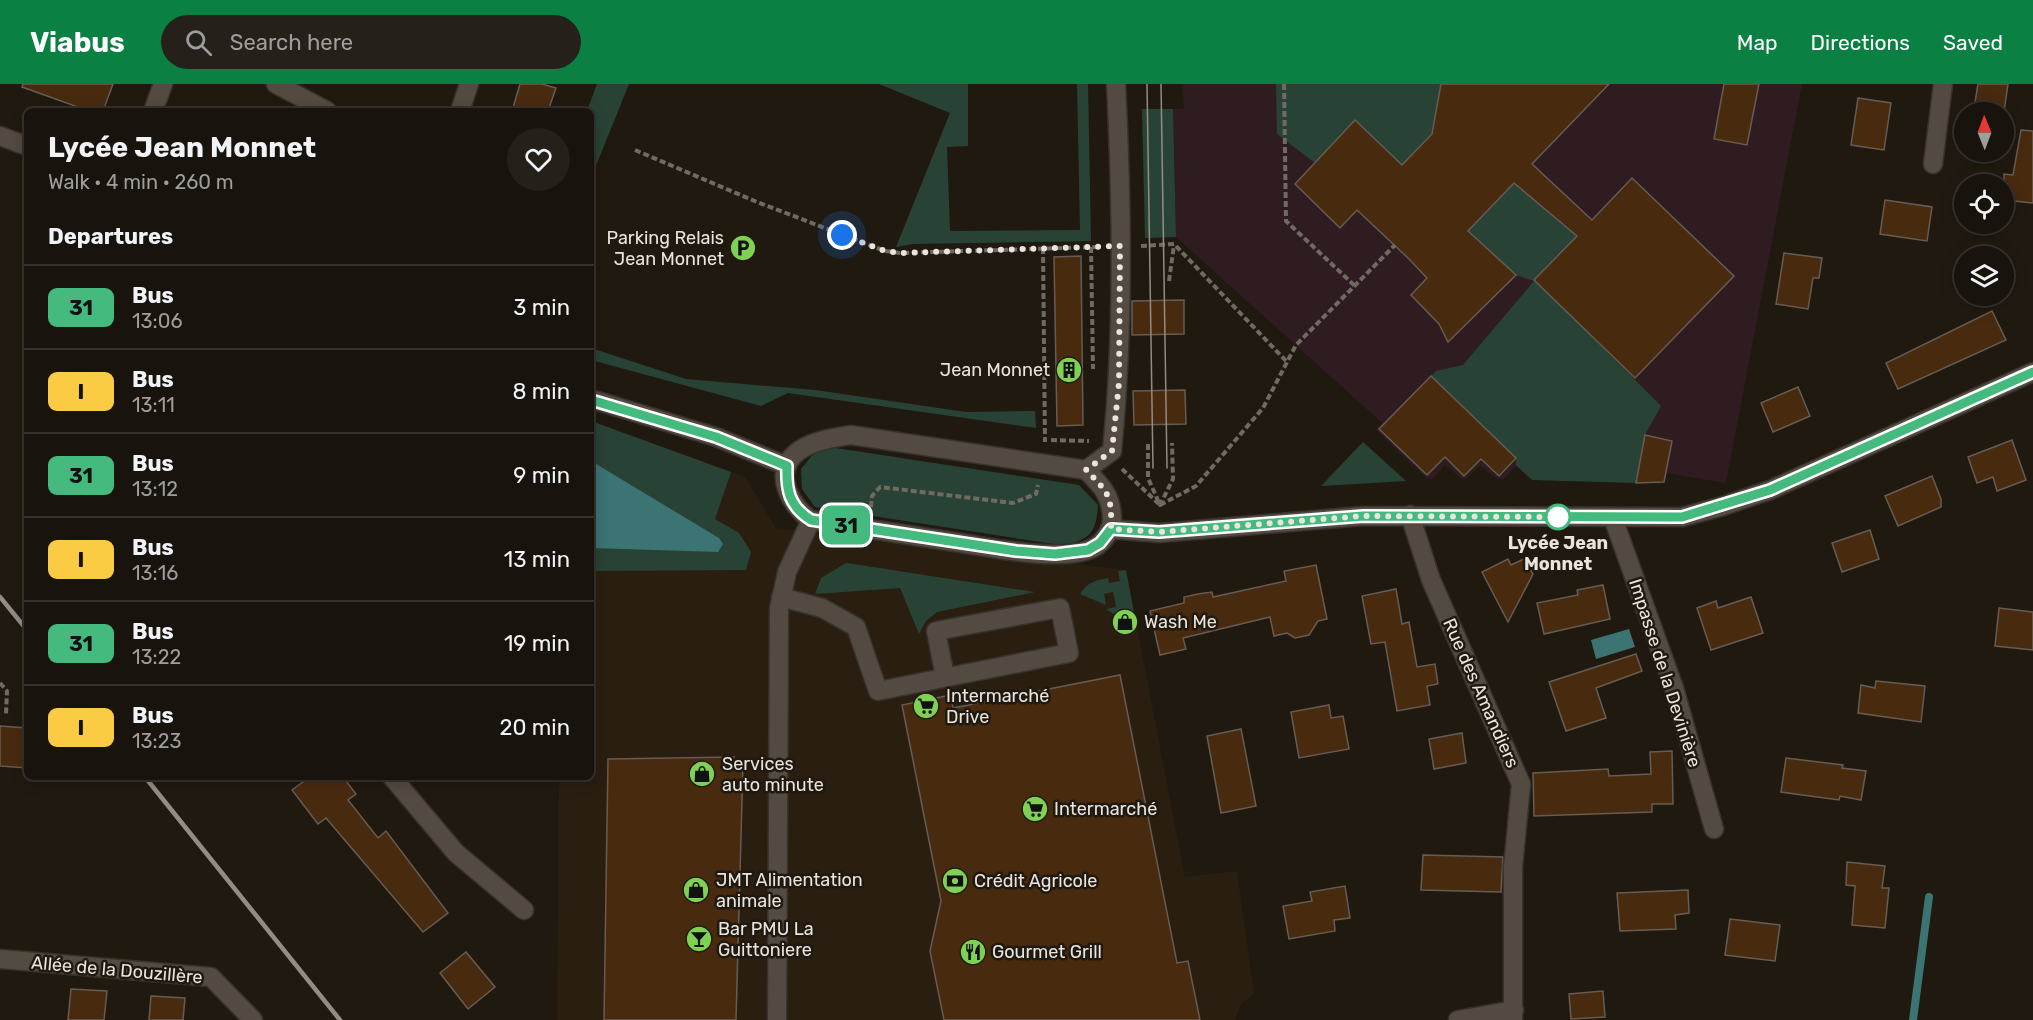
<!DOCTYPE html>
<meta charset="utf-8">
<style>
body{margin:0;font-family:Rubik,sans-serif;background:#25201a;color:#f1f3f6;height:100vh;display:flex;flex-direction:column;font-size:22px;white-space:nowrap}
*{box-sizing:border-box;margin:0}
p{font-size:20px;color:#9f9e9d}
.icon{flex:none;width:33px;height:33px;fill:none;stroke:currentColor;stroke-width:2;stroke-linecap:round;stroke-linejoin:round}
.map{position:relative;flex:1;overflow:hidden}
.panel{position:absolute;left:24px;top:24px;width:570px;height:672px;display:flex;flex-direction:column;background:#18130c;border-radius:9px;box-shadow:0 3px 15px #0003,0 0 0 2px #36322d}
.panel>*{flex:none}
.badge{padding:0 12px;border-radius:9px;font-size:21px;line-height:39px}
.needle{width:39px;rotate:359deg}
.buttons{position:absolute;left:1954px;top:18px;display:grid;gap:12px}
.buttons a{display:grid;place-items:center;width:60px;height:60px;border-radius:50%;background:#18130c;box-shadow:0 3px 15px #0003,0 0 0 2px #36322d;font-size:30px}
.you{position:absolute;width:30px;height:30px;margin:-15px;border:4px solid #fff;border-radius:50%;background:#1a73e8;box-shadow:0 0 0 9px #1a73e833}
.map>.badge{position:absolute;translate:-50% -50%;box-shadow:0 0 0 3px #fff}
h2{padding:0 24px;font-size:22px;line-height:54px}
.round{display:grid;place-items:center;flex:none;width:63px;height:63px;border-radius:32px;background:#25201a}
.headline{display:flex;align-items:center;justify-content:space-between;height:102px;padding:0 24px}
h1{font-size:28px;font-weight:700;line-height:45px}
ul{padding:0;list-style:none}
li{display:flex;align-items:center;gap:18px;height:84px;padding:0 24px;border-top:2px solid #36322d}
li div{flex:1}
li b{display:block;font-size:22px}
li em{font-style:normal}
li .badge{min-width:66px;font-weight:700;text-align:center}
header{display:flex;align-items:center;gap:36px;box-sizing:border-box;height:84px;padding:0 30px;background:#0b8043;color:#fff}
header strong{font-size:28px}
nav{display:flex;gap:33px;margin-inline-start:auto;font-size:21px}
.search{width:420px;height:54px;background:#25201a;display:flex;align-items:center;gap:15px;box-sizing:border-box;padding:0 21px;border-radius:33px;color:#9f9e9d;font-size:22px}
.map>svg:first-child{display:block}
.built{fill:#291e10}
.education{fill:#2e1c21}
.green{fill:#284336}
.water{fill:#3c7373}
.lines{fill:none;stroke-linecap:round;stroke-linejoin:round}
.stream{stroke:#3c7373;stroke-width:8}
.building{fill:#482a0f;stroke:#675c53;stroke-width:1.5}
.minor-casing{stroke:#37322d;stroke-width:21}
.path{stroke:#706a62;stroke-width:4;stroke-dasharray:6 3;stroke-linecap:butt}
.minor{stroke:#534b41;stroke-width:18}
.tram{stroke:#928c85;stroke-width:1.5}
.rail{stroke:#928c85;stroke-width:4.5}
.line-casing{stroke:#fff;stroke-width:14}
.line{stroke:#44ba7f;stroke-width:9}
.walk{stroke:#e9e4de;stroke-width:6;stroke-dasharray:0 10.8}
.stop-dot{fill:#fff;stroke:#44ba7f;stroke-width:3}
.labels{text-anchor:middle;stroke-width:5;stroke-linejoin:round;paint-order:stroke}
.poi-label{font-size:18px;fill:#e9e4de;stroke:#201910;text-anchor:start}
.stop-label{font-size:18px;font-weight:bold;fill:#e9e4de;stroke:#201910}
.street-label{font-size:18px;fill:#e9e4de;stroke:#201910}
</style>
<header>
<strong>Viabus</strong>
<div class="search"><svg class="icon" aria-label="search" viewBox="0 0 24 24"><circle cx="10" cy="10" r="6"/><path d="M15 15l6 6"/></svg>Search here</div>
<nav><a>Map</a><a>Directions</a><a>Saved</a></nav>
</header>
<div class="map">
<svg width="2033" height="936" viewBox="0 0 2033 936">
<rect width="100%" height="100%" fill="#201910"/>
<path class="built" d="M 591,337 L 745,393 L 776,444 L 1126,486 L 1185,793 L 1237,787 L 1254,910 L 1241,920 L 1235,936 L 557,936 L 559,693 L 591,693 Z"/>
<path class="education" d="M 1182,0 L 1802,0 L 1726,399 L 1666,389 L 1664,398 L 1532,396 L 1516,382 L 1503,396 L 1497,395 L 1480,382 L 1466,395 L 1462,395 L 1445,381 L 1433,395 L 1426,394 L 1376,346 L 1382,339 L 1176,153 L 1173,25 L 1184,25 Z"/>
<g class="green">
<path d="M 597,0 L 629,0 L 591,94 L 591,27 L 587,27 Z"/>
<path d="M 879,0 L 968,0 L 968,62 L 947,63 L 950,147 L 1080,146 L 1077,0 L 1088,0 L 1091,157 L 913,160 L 896,163 L 950,29 Z"/>
<path d="M 1276,0 L 1441,0 L 1432,50 L 1402,81 L 1355,36 L 1315,79 L 1277,50 Z"/>
<path d="M 1142,25 L 1173,25 L 1176,153 L 1145,154 Z"/>
<path d="M 1514,99 L 1577,152 L 1535,196 L 1661,322 L 1645,351 L 1636,399 L 1532,396 L 1516,381 L 1516,374 L 1431,292 L 1436,287 L 1463,281 L 1534,197 L 1516,191 L 1468,147 Z"/>
<path d="M 591,264 L 686,295 L 815,306 L 966,328 L 1035,327 L 1036,344 L 788,309 L 761,322 L 591,276 Z"/>
<path d="M 591,337 L 731,388 L 715,435 L 739,449 L 751,468 L 746,486 L 591,487 Z"/>
<path d="M 1363,358 L 1406,397 L 1322,402 L 1322,401 Z"/>
<path d="M 829,363 L 1079,401 L 1098,421 C 1096,450 1089,457 1060,461 L 815,423 L 802,405 L 801,385 L 815,368 Z"/>
<path d="M 846,479 L 847,479 L 1035,508 L 937,528 L 926,537 L 919,550 L 900,504 L 815,510 L 821,494 Z"/>
<path d="M 1126,486 L 1134,529 L 1117,532 L 1106,525 L 1116,523 L 1113,508 L 1104,510 L 1106,521 L 1080,510 C 1088,498 1094,497 1108,494 L 1109,499 L 1120,497 L 1118,487 Z"/>
</g>
<g class="water">
<path d="M 591,380 L 596,380 L 719,454 L 723,460 L 718,468 L 591,464 Z"/>
<path d="M 1629,545 L 1635,563 L 1596,575 L 1591,556 Z"/>
</g>
<g class="lines">
<path class="stream" d="M 1913,936 L 1929,813"/>
</g>
<g class="building">
<path d="M 23,0 L 113,0 L 103,27 L 89,27 L 22,3 Z"/>
<path d="M 520,0 L 542,0 L 556,4 L 548,27 L 512,27 Z"/>
<path d="M 1441,0 L 1609,0 L 1532,80 L 1592,136 L 1632,94 L 1734,192 L 1635,294 L 1534,196 L 1577,152 L 1514,99 L 1468,147 L 1516,191 L 1448,258 L 1439,240 L 1411,211 L 1427,194 L 1409,175 L 1357,126 L 1340,144 L 1295,100 L 1355,36 L 1402,81 L 1432,50 Z"/>
<path d="M 1724,0 L 1759,0 L 1747,61 L 1714,55 Z"/>
<path d="M 1978,0 L 2008,0 L 2004,28 L 1974,24 Z"/>
<path d="M 1858,14 L 1891,19 L 1884,66 L 1851,61 Z"/>
<path d="M 2021,46 L 2033,47 L 2033,119 L 2004,116 L 2004,90 L 2013,91 Z"/>
<path d="M 1885,116 L 1932,123 L 1927,157 L 1880,150 Z"/>
<path d="M 1784,169 L 1822,174 L 1819,194 L 1813,194 L 1808,225 L 1776,220 Z"/>
<path d="M 1081,172 L 1083,341 L 1057,342 L 1054,173 Z"/>
<path d="M 1184,216 L 1184,250 L 1132,251 L 1132,217 Z"/>
<path d="M 1992,227 L 2006,256 L 1898,305 L 1886,279 Z"/>
<path d="M 1431,292 L 1516,374 L 1499,392 L 1481,375 L 1464,392 L 1445,373 L 1427,391 L 1379,345 Z"/>
<path d="M 1798,303 L 1810,332 L 1773,348 L 1761,319 Z"/>
<path d="M 1185,306 L 1186,340 L 1134,341 L 1133,307 Z"/>
<path d="M 1645,351 L 1672,357 L 1664,398 L 1636,399 Z"/>
<path d="M 2012,356 L 2026,396 L 1997,407 L 1993,393 L 1977,399 L 1968,373 Z"/>
<path d="M 1932,392 L 1941,415 L 1941,423 L 1898,442 L 1885,412 Z"/>
<path d="M 1870,446 L 1879,475 L 1842,488 L 1832,459 Z"/>
<path d="M 1508,475 L 1511,481 L 1524,475 L 1533,490 L 1508,538 L 1482,488 Z"/>
<path d="M 1316,481 L 1327,535 L 1318,537 L 1309,551 L 1295,554 L 1287,549 L 1274,552 L 1270,533 L 1183,554 L 1186,565 L 1160,571 L 1150,527 L 1184,519 L 1184,513 L 1198,510 L 1212,508 L 1213,513 L 1286,497 L 1284,487 Z"/>
<path d="M 1603,501 L 1610,535 L 1544,550 L 1537,519 L 1578,511 L 1577,506 Z"/>
<path d="M 1396,505 L 1402,540 L 1409,538 L 1417,583 L 1435,580 L 1438,600 L 1427,602 L 1430,621 L 1397,627 L 1385,558 L 1371,560 L 1362,512 Z"/>
<path d="M 1751,513 L 1763,549 L 1711,566 L 1697,524 L 1716,517 L 1718,524 Z"/>
<path d="M 1999,524 L 2033,528 L 2033,566 L 1995,562 Z"/>
<path d="M 1636,570 L 1642,587 L 1596,604 L 1606,634 L 1566,647 L 1549,598 Z"/>
<path d="M 1120,591 L 1177,879 L 1188,877 L 1200,936 L 944,936 L 930,867 L 941,817 L 902,621 L 951,611 L 953,624 Z"/>
<path d="M 1876,597 L 1925,602 L 1921,638 L 1858,629 L 1861,601 L 1875,604 Z"/>
<path d="M 1329,621 L 1331,634 L 1343,632 L 1349,665 L 1299,674 L 1291,628 Z"/>
<path d="M 0,642 L 27,644 L 27,684 L 0,682 Z"/>
<path d="M 1241,645 L 1256,722 L 1221,729 L 1207,652 Z"/>
<path d="M 1462,649 L 1466,679 L 1434,685 L 1429,655 Z"/>
<path d="M 1672,667 L 1673,720 L 1652,720 L 1652,728 L 1534,732 L 1533,689 L 1608,685 L 1609,692 L 1651,690 L 1650,668 Z"/>
<path d="M 734,673 L 734,679 L 743,679 L 736,936 L 604,936 L 608,675 Z"/>
<path d="M 1786,674 L 1843,681 L 1842,684 L 1866,687 L 1861,716 L 1840,712 L 1839,716 L 1781,708 Z"/>
<path d="M 310,693 L 343,693 L 356,710 L 348,716 L 378,754 L 386,747 L 448,829 L 423,848 L 326,734 L 318,740 L 292,706 Z"/>
<path d="M 1423,771 L 1503,773 L 1501,808 L 1421,806 Z"/>
<path d="M 1847,778 L 1885,782 L 1882,804 L 1889,804 L 1885,844 L 1852,841 L 1855,802 L 1846,801 Z"/>
<path d="M 1345,802 L 1350,834 L 1334,836 L 1335,847 L 1289,855 L 1283,822 L 1312,817 L 1310,808 Z"/>
<path d="M 1688,806 L 1689,829 L 1675,831 L 1676,845 L 1620,847 L 1617,809 Z"/>
<path d="M 1730,835 L 1780,841 L 1775,877 L 1725,871 Z"/>
<path d="M 466,868 L 495,903 L 468,925 L 440,889 Z"/>
<path d="M 71,905 L 107,907 L 104,936 L 68,936 Z"/>
<path d="M 1603,907 L 1605,933 L 1571,935 L 1569,910 Z"/>
<path d="M 151,912 L 185,914 L 183,936 L 149,936 Z"/>
</g>
<g class="lines">
<g class="minor-casing">
<g id="minor">
<path d="M 276,0 L 327,27"/>
<path d="M 153,27 L 163,0"/>
<path d="M 460,27 L 469,0"/>
<path d="M 0,52 L 27,62"/>
<path d="M 1933,80 L 1943,0"/>
<path d="M 591,315 L 716,353 L 787,382"/>
<path d="M 851,351 L 1086,386 C 1102,402 1112,412 1112,436 C 1111,449 1101,462 1088,466 C 1056,477 994,464 961,459 C 911,451 861,444 811,436 C 792,424 772,390 795,370 C 809,357 833,354 851,351 Z"/>
<path d="M 1086,386 L 1112,367 C 1124,246 1122,122 1116,0"/>
<path d="M 1410,431 L 1431,496 L 1521,700 L 1513,783 L 1513,936"/>
<path d="M 1613,434 L 1674,604 L 1714,745"/>
<path d="M 1111,445 L 1159,449 L 1363,432 L 1682,433 L 1723,422 L 1770,406 L 2033,288"/>
<path d="M 781,513 L 822,524 L 856,543 L 878,607 L 1069,569 L 1060,524 L 936,547 L 945,593"/>
<path d="M 392,693 L 456,769 L 524,826"/>
<path d="M 0,875 L 211,893 L 253,936"/>
<path d="M 777,936 L 779,525 L 787,488 L 811,436"/>
<path d="M 1458,936 L 1514,926"/>
</g>
</g>
<g class="path">
<path d="M 1284,0 L 1286,137 L 1355,202"/>
<path d="M 635,66 L 757,118 L 885,167 L 900,169 L 1098,163"/>
<path d="M 1141,162 L 1174,160 L 1287,278"/>
<path d="M 1091,163 L 1093,285"/>
<path d="M 1043,164 L 1045,358"/>
<path d="M 1169,197 L 1174,161"/>
<path d="M 1051,356 L 1089,357"/>
<path d="M 1148,360 L 1148,394 L 1160,421 L 1173,395 L 1172,359"/>
<path d="M 1122,385 L 1160,421"/>
<path d="M 1160,421 L 1196,402 L 1263,324 L 1296,261 L 1395,161"/>
<path d="M 871,423 L 872,412 L 880,403 L 1013,419 L 1036,410 L 1038,401"/>
<path d="M 0,599 L 7,607 L 6,630"/>
</g>
<use href="#minor" class="minor"/>
<g class="tram">
<path d="M 1147,0 L 1153,384"/>
<path d="M 1161,0 L 1167,384"/>
</g>
<g class="rail">
<path d="M 0,513 L 27,546"/>
<path d="M 145,693 L 340,936"/>
</g>
</g>
<g class="lines">
<g class="line-casing">
<path id="line" d="M 591,316 L 716,353 L 787,382 C 786,406 789,422 811,436 L 1016,467 L 1055,470 L 1088,466 L 1100,459 L 1111,445 L 1159,448 L 1363,432 L 1682,433 L 1770,406 L 2033,288"/>
</g>
<use href="#line" class="line"/>
<path class="walk" d="M 842,151 L 885,167 L 900,169 L 1120,162 L 1119,299 L 1112,367 L 1086,386 C 1109,409 1112,412 1111,445 L 1159,448 L 1363,432 L 1558,433"/>
</g>
<defs>
<g id="parking-disc" transform="scale(1.35)"><circle r="9.5" fill="#7ed153" stroke="#201910"/><path d="M-3.5-5.5H1a3.5 3.5 0 0 1 0 7H-1V5.5H-3.5ZM-1-3.4V-.6H.8a1.4 1.4 0 0 0 0-2.8Z" fill="#111"/></g>
<g id="building-disc" transform="scale(1.35)"><circle r="9.5" fill="#7ed153" stroke="#201910"/><path d="M-4-6H4V6H1V3H-1V6H-4ZM-2.5-4.3h1.7v1.8h-1.7ZM.8-4.3h1.7v1.8H.8ZM-2.5-1h1.7V.8h-1.7ZM.8-1h1.7V.8H.8Z" fill="#111"/></g>
<g id="shop-disc" transform="scale(1.35)"><circle r="9.5" fill="#7ed153" stroke="#201910"/><path d="M-5-2.5h2.3a2.7 3.5 0 0 1 5.4 0H5L5.5 6h-11ZM-1.5-2.5h3a1.5 2.3 0 0 0-3 0Z" fill="#111"/></g>
<g id="supermarket-disc" transform="scale(1.35)"><circle r="9.5" fill="#7ed153" stroke="#201910"/><path d="M-6-5.5h2.5l.6 2H6L4.5 2H-2.5L-4.4-4H-6ZM-1.5 3.2a1.3 1.3 0 1 0 .1 0ZM3 3.2a1.3 1.3 0 1 0 .1 0Z" fill="#111"/></g>
<g id="bank-disc" transform="scale(1.35)"><circle r="9.5" fill="#7ed153" stroke="#201910"/><path d="M-6-4H6V4H-6ZM0-2.3a2.3 2.3 0 1 0 0 4.6a2.3 2.3 0 1 0 0-4.6Z" fill="#111"/></g>
<g id="bar-disc" transform="scale(1.35)"><circle r="9.5" fill="#7ed153" stroke="#201910"/><path d="M-6-5H6L.8 .8V4.5H3.5V6h-7V4.5H-.8V.8Z" fill="#111"/></g>
<g id="restaurant-disc" transform="scale(1.35)"><circle r="9.5" fill="#7ed153" stroke="#201910"/><path d="M-5-6h1v4h1v-4h1v4h1v-4h1v5L-1.5 .5V6h-2V.5L-5-1ZM5-6V6H3V1.5H1.5Q1.5-4 5-6Z" fill="#111"/></g>
</defs>
<g fill-rule="evenodd">
<use href="#parking-disc" x="743" y="164"/>
<use href="#building-disc" x="1069" y="286"/>
<use href="#shop-disc" x="1125" y="538"/>
<use href="#supermarket-disc" x="926" y="622"/>
<use href="#shop-disc" x="702" y="690"/>
<use href="#supermarket-disc" x="1035" y="725"/>
<use href="#bank-disc" x="955" y="797"/>
<use href="#shop-disc" x="696" y="806"/>
<use href="#bar-disc" x="699" y="855"/>
<use href="#restaurant-disc" x="973" y="868"/>
</g>
<circle class="stop-dot" cx="1558" cy="433" r="12"/>
<g class="labels">
<g class="poi-label">
<text x="724" y="160" text-anchor="end">Parking Relais<tspan x="724" dy="21">Jean Monnet</tspan></text>
<text x="1050" y="292" text-anchor="end">Jean Monnet</text>
<text x="1144" y="544">Wash Me</text>
<text x="946" y="618">Intermarché<tspan x="946" dy="21">Drive</tspan></text>
<text x="722" y="686">Services<tspan x="722" dy="21">auto minute</tspan></text>
<text x="1054" y="731">Intermarché</text>
<text x="716" y="802">JMT Alimentation<tspan x="716" dy="21">animale</tspan></text>
<text x="974" y="803">Crédit Agricole</text>
<text x="718" y="851">Bar PMU La<tspan x="718" dy="21">Guittoniere</tspan></text>
<text x="992" y="874">Gourmet Grill</text>
</g>
<g class="stop-label">
<text x="1558" y="465">Lycée Jean<tspan x="1558" dy="21">Monnet</tspan></text>
</g>
<g class="street-label">
<text transform="translate(1665 589) rotate(72)" y="6">Impasse de la Devinière</text>
<text transform="translate(1481 609) rotate(66)" y="6">Rue des Amandiers</text>
<text transform="translate(117 886) rotate(5)" y="6">Allée de la Douzillère</text>
</g>
</g>
</svg>
<div class="buttons">
<a><svg class="needle" viewBox="-14 -14 28 28"><path d="M0-13l5 13h-10z" fill="#e53935"/><path d="M0 13l5-13h-10z" fill="#9f9e9d"/></svg></a>
<a><svg class="icon" aria-label="locate" viewBox="0 0 24 24"><circle cx="12" cy="12" r="6"/><path d="M12 2v4M12 18v4M2 12h4M18 12h4"/></svg></a>
<a><svg class="icon" aria-label="layers" viewBox="0 0 24 24"><path d="M12 4l9 5-9 5-9-5zM3 14l9 5 9-5"/></svg></a>
</div>
<div class="you" style="left:842px;top:151px"></div>
<b class="badge" style="left:846px;top:441px;background:#44ba7f;color:#111">31</b>
<section class="panel">
<div class="headline"><div><h1>Lycée Jean Monnet</h1><p>Walk · 4 min · 260 m</p></div><a class="round"><svg class="icon" aria-label="heart" viewBox="0 0 24 24"><path d="M12 20l-8-8c-3-5 5-10 8-4 3-6 11-1 8 4z"/></svg></a></div>
<h2>Departures</h2>
<ul>
<li><span class="badge" style="background:#44ba7f;color:#111">31</span><div><b>Bus</b><p>13:06</p></div><em>3 min</em></li>
<li><span class="badge" style="background:#fccb44;color:#111">I</span><div><b>Bus</b><p>13:11</p></div><em>8 min</em></li>
<li><span class="badge" style="background:#44ba7f;color:#111">31</span><div><b>Bus</b><p>13:12</p></div><em>9 min</em></li>
<li><span class="badge" style="background:#fccb44;color:#111">I</span><div><b>Bus</b><p>13:16</p></div><em>13 min</em></li>
<li><span class="badge" style="background:#44ba7f;color:#111">31</span><div><b>Bus</b><p>13:22</p></div><em>19 min</em></li>
<li><span class="badge" style="background:#fccb44;color:#111">I</span><div><b>Bus</b><p>13:23</p></div><em>20 min</em></li>
</ul>
</section>
</div>
